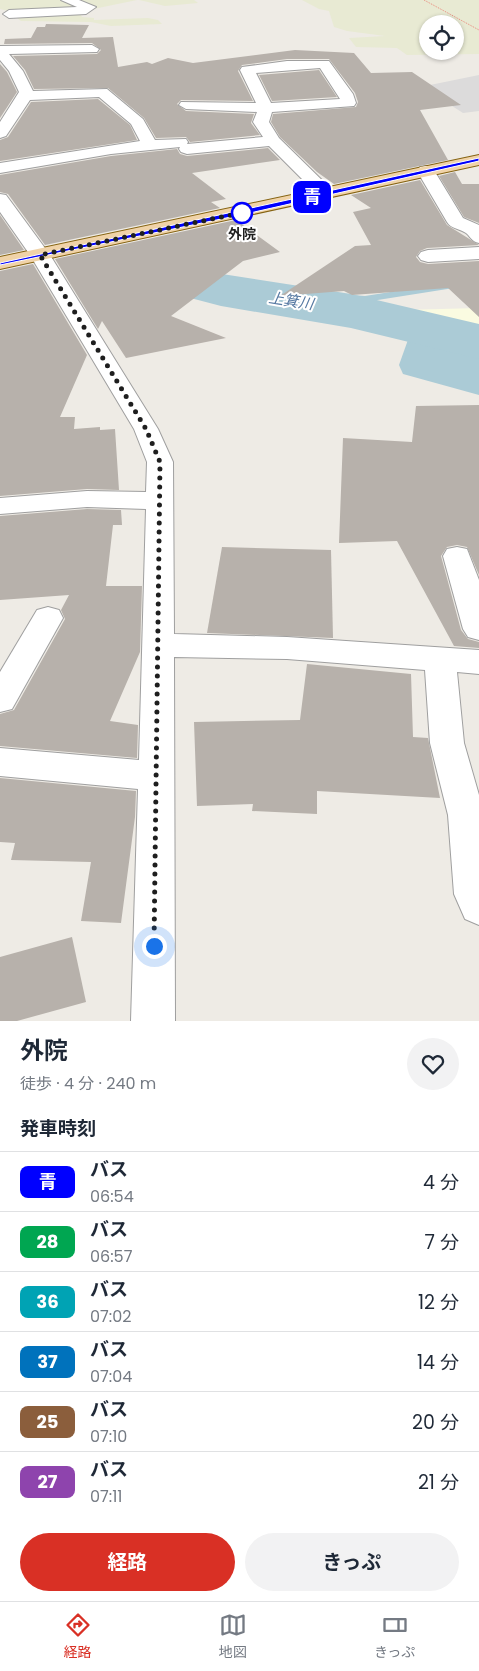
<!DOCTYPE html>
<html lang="ja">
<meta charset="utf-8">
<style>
body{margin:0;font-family:Poppins,"Noto Sans JP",sans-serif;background:#f2f2f3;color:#1f2937;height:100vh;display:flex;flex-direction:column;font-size:19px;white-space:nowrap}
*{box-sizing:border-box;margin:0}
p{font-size:16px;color:#747a83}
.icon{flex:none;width:28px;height:28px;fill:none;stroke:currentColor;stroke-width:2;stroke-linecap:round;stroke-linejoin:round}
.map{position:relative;height:1021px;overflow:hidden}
.details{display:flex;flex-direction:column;background:#fff;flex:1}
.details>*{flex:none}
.badge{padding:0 10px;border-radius:8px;font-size:18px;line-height:32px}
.tools{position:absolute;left:419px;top:15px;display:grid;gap:10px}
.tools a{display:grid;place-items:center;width:45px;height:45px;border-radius:50%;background:#fff;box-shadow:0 1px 4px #0004;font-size:25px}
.you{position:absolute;width:25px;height:25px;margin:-12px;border:4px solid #fff;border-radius:50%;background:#1a73e8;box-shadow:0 0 0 8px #1a73e833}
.map>.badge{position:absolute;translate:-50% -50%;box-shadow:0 0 0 2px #fff}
h2{padding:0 20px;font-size:19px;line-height:45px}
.round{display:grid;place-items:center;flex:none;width:52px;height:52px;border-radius:26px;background:#f2f2f3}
.head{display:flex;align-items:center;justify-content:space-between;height:85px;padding:0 20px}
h1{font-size:24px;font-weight:700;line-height:38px}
.action{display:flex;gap:10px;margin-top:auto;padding:10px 20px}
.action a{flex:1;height:58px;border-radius:30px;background:#d93025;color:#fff;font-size:20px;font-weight:700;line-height:58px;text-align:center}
.action a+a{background:#f2f2f3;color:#1f2937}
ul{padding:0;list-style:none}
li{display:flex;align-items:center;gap:15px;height:60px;padding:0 20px;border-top:1px solid #e0e1e3}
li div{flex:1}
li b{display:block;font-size:19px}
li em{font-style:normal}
li .badge{min-width:55px;font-weight:700;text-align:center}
.menu{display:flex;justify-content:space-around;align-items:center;height:70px;border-top:1px solid #e0e1e3;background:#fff;font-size:14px;color:#747a83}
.menu a{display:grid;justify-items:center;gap:2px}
.menu .selected{color:#d93025}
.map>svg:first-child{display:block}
.residential{fill:#dcdbdb}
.education{fill:#fafbe1}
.farmland{fill:#e8ead3;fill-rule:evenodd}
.water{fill:#abcbd6}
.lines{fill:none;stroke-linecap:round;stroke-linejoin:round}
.stream{fill:#abcbd6;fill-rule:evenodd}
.river{fill:#abcbd6;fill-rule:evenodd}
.building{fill:#b7b1ab}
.minor-casing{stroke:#9f9f9f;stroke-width:2}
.major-casing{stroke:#856312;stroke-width:2}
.path{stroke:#e88a7c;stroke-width:1;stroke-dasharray:1 1;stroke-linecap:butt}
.minor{fill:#fff;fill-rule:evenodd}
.major{fill:#f0d3a8;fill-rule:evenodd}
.line{fill:#00f;stroke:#fff}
.walk{stroke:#1e1e1e;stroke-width:5;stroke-dasharray:0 9}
.stop-dot{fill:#fff;stroke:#00f;stroke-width:2.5}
.labels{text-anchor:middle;stroke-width:4;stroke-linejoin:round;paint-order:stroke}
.far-stop-label{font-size:14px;font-weight:bold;fill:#1e1e1e;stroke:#fff}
.far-water-label{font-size:15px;font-style:italic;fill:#5679a2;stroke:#fff}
</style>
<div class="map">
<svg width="479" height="1021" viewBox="0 0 479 1021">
<rect width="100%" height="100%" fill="#eeebe5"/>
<path class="residential" d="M 479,75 L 479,111 L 463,113 L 449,104 L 430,85 Z"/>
<path class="education" d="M 479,308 L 479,333 L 403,310 Z"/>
<g class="farmland">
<path d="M 0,0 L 137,0 L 79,12 L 82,17 L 94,18 L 94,20 L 148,18 L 158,20 L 162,24 L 111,26 L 91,22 L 21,21 L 8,11 L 0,9 Z"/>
<path d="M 139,0 L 194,0 L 198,3 L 165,6 Z"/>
<path d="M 302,0 L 479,0 L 479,54 L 407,55 L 397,48 L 356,47 L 349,38 L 385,36 L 347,31 L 334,27 L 329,11 L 319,9 ZM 428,24 L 455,24 L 455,51 L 428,51 Z"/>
</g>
<path class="water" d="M 409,337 L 479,354 L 479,395 L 403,374 L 399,365 Z"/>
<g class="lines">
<g class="stream">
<path d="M 479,278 L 479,284 L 365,302 L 340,300 L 335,302 L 330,309 L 324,309 L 323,307 L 329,298 L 339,294 L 365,296 Z"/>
<path d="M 447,330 L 452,333 L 442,345 L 436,345 C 434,341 442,332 447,330 Z"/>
<path d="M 479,339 L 479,347 L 473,353 L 467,353 L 467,349 Z"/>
</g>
<path class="river" d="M 113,247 L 222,274 L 351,294 L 479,324 L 479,359 L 351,328 L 221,306 L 95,273 L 87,262 L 95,251 Z"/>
</g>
<g class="building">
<path d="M 46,24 L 89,25 L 82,38 L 113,37 L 118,67 L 147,62 L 152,64 L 168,58 L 193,63 L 295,50 L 354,53 L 371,73 L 412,72 L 461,105 L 420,110 L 448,160 L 334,184 L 317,172 L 280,137 L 271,122 L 273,114 L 356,107 L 358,102 L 355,93 L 329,59 L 287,59 L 242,65 L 238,71 L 253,101 L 181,100 L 177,104 L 186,111 L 254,114 L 251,123 L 260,135 L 190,142 L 186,137 L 156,138 L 144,118 L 108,88 L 34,89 L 25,70 L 13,56 L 97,54 L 101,50 L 92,43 L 4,44 L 5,39 L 31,38 L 37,27 L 45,27 Z"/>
<path d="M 0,64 L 7,72 L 17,92 L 0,118 Z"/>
<path d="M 319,70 L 337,97 L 272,101 L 259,75 Z"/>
<path d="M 98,99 L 130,125 L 137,140 L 0,161 L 0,140 L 8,137 L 31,102 Z"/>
<path d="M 268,148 L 280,160 L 192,173 L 226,199 L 211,202 L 220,208 L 45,245 L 8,194 L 0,192 L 0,175 L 111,156 L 177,149 L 180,154 L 187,156 Z"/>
<path d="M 455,172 L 462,184 L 479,184 L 479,223 L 464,217 L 439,176 Z"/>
<path d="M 420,180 L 447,225 L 479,245 L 427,248 L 420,251 L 416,257 L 420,262 L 428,264 L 479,261 L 479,317 L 448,288 L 352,295 L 344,291 L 280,296 L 355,246 L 371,245 L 353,212 L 371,208 L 351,195 Z"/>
<path d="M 0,215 L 24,250 L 0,255 Z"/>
<path d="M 236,220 L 280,252 L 243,261 L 171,316 L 226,338 L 126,358 L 102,321 L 98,329 L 55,259 Z"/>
<path d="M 33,264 L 87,355 L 60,417 L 75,417 L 74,429 L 100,427 L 100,430 L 115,429 L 119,490 L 87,489 L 0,496 L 0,271 Z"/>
<path d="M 479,405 L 479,575 L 467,547 L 457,545 L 447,547 L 441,556 L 461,630 L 468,639 L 479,642 L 479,648 L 454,646 L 397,541 L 339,543 L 343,438 L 412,442 L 416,406 Z"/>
<path d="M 87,509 L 121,510 L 122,525 L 113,525 L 106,586 L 142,586 L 140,652 L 110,721 L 138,725 L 137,758 L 0,746 L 0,714 L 14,710 L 65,619 L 61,610 L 69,595 L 0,600 L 0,516 Z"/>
<path d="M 222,547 L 331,550 L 333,638 L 207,633 Z"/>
<path d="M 307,664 L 411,674 L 413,737 L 428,738 L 440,798 L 317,791 L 317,814 L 252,811 L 253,804 L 197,806 L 194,722 L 300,720 Z"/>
<path d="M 0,778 L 136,791 L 135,817 L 121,923 L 81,921 L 91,862 L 11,860 L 15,843 L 0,842 Z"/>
<path d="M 72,937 L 86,1002 L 17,1021 L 0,1021 L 0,957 Z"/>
</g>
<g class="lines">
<g class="minor-casing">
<g id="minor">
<path d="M 61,0 L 79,0 L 96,7 L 86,14 L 9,18 L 3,14 L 9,10 L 77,7 Z"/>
<path d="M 92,45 L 99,49 L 97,52 L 9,54 L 23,71 L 33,91 L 107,89 L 143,119 L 155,140 L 186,139 L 188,142 L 187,144 L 263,137 L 253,122 L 257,112 L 186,109 L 179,105 L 181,102 L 256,103 L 240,70 L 242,67 L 287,61 L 329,61 L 353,94 L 356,103 L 354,106 L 272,112 L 269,122 L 279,138 L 335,193 L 332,197 L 320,197 L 269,146 L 187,154 L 181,152 L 179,149 L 180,147 L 111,154 L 0,173 L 0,163 L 140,141 L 131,124 L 99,97 L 30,100 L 6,136 L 0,138 L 0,122 L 19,92 L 9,71 L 0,60 L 0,46 ZM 320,68 L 340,99 L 271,103 L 256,73 Z"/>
<path d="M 426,166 L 432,167 L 463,218 L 479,225 L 479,243 C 471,241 471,237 466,233 C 459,228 451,229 447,222 L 417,171 L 420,167 Z"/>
<path d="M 0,194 L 6,195 L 50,255 L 158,429 L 173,462 L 174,634 L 287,637 L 479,650 L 479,674 L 457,672 L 464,743 L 479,795 L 479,925 L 465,919 L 454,894 L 448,815 L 430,743 L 425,670 L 287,659 L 174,657 L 175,1021 L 131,1021 L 138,789 L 0,776 L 0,748 L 139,760 L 146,509 L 87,507 L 0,514 L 0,498 L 87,491 L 146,492 L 147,462 L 134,429 L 30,255 L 0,212 Z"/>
<path d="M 479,247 L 479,259 L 428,262 L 421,260 L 418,256 L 421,252 L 428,250 Z"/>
<path d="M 457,547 L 467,549 L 479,580 L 479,640 L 468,637 L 463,629 L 443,556 L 447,549 Z"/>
<path d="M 48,607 L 59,610 L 63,618 L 12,709 L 0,712 L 0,672 L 37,610 Z"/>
</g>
</g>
<g class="major-casing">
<path id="major" d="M 479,155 L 479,165 L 0,269 L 0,257 Z"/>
</g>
<path class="path" d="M 424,0 L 479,30"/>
<use href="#minor" class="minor"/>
<use href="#major" class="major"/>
</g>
<path class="line" d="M 479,158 L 479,161 L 250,213 L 0,265 L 0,263 Z"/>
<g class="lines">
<path class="walk" d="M 154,946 L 160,462 L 146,429 L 40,255 L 250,211 L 242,213"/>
</g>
<circle class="stop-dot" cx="242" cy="213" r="10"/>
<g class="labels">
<g class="far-stop-label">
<text x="242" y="239">外院</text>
</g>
<g class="far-water-label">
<text transform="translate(291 301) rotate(9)" y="5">上箕川</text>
</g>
</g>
</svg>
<div class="tools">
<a><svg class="icon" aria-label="locate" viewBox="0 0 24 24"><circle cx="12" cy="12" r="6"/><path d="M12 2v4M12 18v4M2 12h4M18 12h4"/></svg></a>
</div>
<div class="you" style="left:154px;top:946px"></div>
<b class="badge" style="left:312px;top:197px;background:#00f;color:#fff">青</b>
</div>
<section class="details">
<div class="head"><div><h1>外院</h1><p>徒歩 · 4 分 · 240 m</p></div><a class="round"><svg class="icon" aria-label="heart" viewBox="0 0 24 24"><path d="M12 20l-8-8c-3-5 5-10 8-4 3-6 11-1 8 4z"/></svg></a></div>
<h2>発車時刻</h2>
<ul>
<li><span class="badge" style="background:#00f;color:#fff">青</span><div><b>バス</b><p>06:54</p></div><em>4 分</em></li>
<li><span class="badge" style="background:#00a651;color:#fff">28</span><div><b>バス</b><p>06:57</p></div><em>7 分</em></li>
<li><span class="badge" style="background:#00a3b4;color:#fff">36</span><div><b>バス</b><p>07:02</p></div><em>12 分</em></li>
<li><span class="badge" style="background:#0072bc;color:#fff">37</span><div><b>バス</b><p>07:04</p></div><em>14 分</em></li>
<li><span class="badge" style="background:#8b5e3c;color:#fff">25</span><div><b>バス</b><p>07:10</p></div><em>20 分</em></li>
<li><span class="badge" style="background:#8e44ad;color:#fff">27</span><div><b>バス</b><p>07:11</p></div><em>21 分</em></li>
</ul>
<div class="action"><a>経路</a><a>きっぷ</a></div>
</section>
<nav class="menu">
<a class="selected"><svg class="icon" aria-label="directions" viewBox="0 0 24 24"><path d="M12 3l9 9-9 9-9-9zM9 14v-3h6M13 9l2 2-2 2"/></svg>経路</a>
<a><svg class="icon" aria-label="map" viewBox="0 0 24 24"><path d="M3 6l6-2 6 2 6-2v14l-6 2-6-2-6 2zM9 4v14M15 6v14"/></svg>地図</a>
<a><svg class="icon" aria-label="tickets" viewBox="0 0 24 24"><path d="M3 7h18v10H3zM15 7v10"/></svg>きっぷ</a>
</nav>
